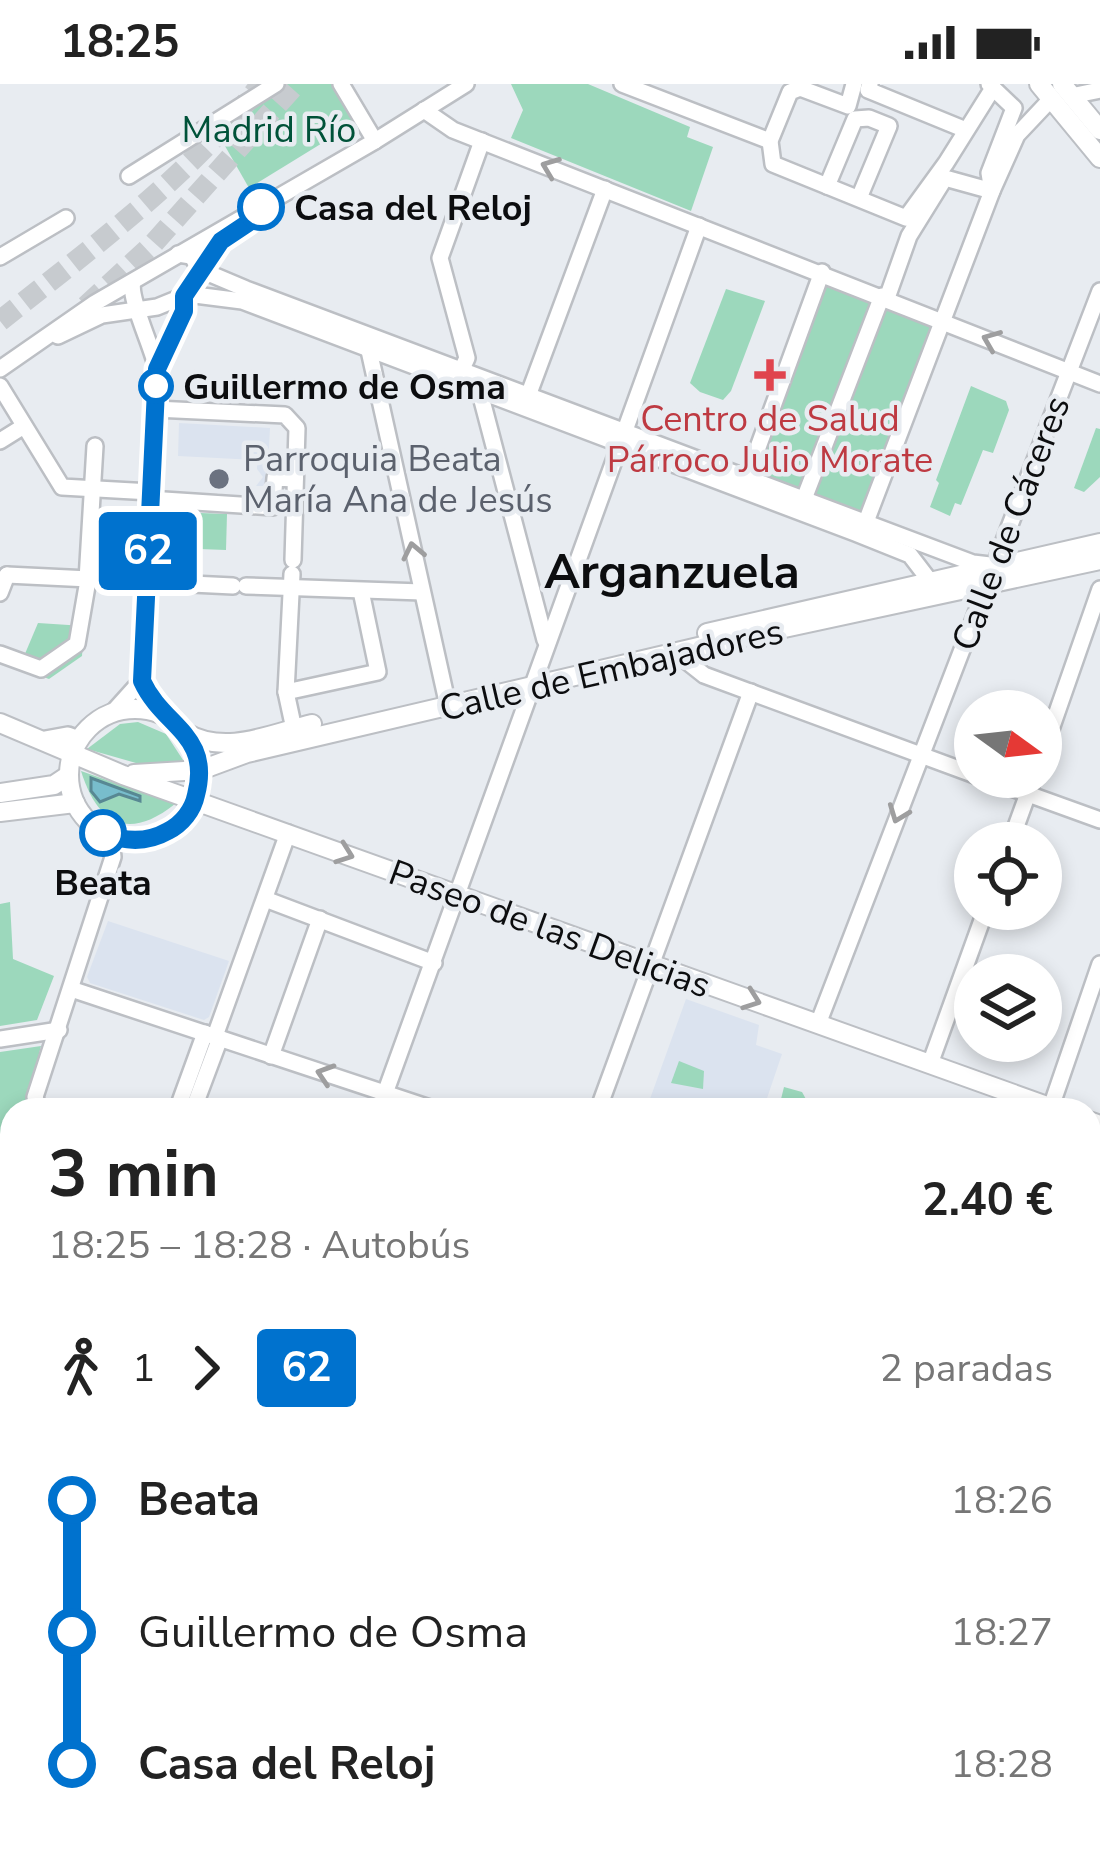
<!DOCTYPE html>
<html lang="es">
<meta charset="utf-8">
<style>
body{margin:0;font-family:"Nunito Sans",sans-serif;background:#f6f6f6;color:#222;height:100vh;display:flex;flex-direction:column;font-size:45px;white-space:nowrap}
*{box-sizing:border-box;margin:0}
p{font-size:39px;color:#767676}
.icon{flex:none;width:66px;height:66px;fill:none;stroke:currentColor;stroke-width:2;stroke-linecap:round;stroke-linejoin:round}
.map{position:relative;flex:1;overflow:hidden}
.drawer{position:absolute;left:0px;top:1014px;width:1101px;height:759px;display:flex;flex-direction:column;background:#fff;border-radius:36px 36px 0 0;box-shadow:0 6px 18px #0003}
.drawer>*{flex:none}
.badge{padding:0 24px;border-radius:9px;font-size:42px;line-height:78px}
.needle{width:78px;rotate:105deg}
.tools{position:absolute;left:954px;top:606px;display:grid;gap:24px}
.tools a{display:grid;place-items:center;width:108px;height:108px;border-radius:50%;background:#fff;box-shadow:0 6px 18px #0003;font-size:60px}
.map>.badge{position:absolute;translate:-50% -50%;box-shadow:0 0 0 6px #fff}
.legs{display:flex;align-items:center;gap:18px;height:132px;padding:0 48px;font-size:39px}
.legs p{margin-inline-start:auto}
.summary{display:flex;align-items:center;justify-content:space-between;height:204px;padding:0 48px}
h1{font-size:66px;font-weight:700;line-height:90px}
ul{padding:0 48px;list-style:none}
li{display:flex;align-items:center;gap:42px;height:132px;font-size:45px}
li i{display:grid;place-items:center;width:18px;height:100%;margin:0 15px;background:currentColor}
li i::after{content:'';width:30px;height:30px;margin:-15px;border:9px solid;border-radius:50%;background:#fff}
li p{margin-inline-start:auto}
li:first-child i{background:linear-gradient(#0000 50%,currentColor 0)}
li:last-child i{background:linear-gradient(currentColor 50%,#0000 0)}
.status{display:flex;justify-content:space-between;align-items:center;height:84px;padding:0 60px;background:#fff;direction:ltr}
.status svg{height:33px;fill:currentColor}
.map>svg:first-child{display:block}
.built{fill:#dbe3ef}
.green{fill:#9cd8bc}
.water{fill:#78bdcc;stroke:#588893;stroke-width:3}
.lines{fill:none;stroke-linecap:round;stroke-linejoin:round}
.major-tunnel{stroke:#c7cbcf;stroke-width:18;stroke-dasharray:18 9;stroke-linecap:butt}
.highway-tunnel{stroke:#c7cbcf;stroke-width:21;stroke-dasharray:21 10;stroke-linecap:butt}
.minor-casing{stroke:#bcbfc4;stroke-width:20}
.major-casing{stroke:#bcbfc4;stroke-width:22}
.minor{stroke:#fff;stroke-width:15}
.major{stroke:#fff;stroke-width:18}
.rail-casing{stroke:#434547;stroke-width:8}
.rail{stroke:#e8ecf1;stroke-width:3;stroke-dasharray:9;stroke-linecap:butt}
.oneway{stroke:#9e9e9f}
.line-1-casing{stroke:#fff;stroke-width:27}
.line-1{stroke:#0072ce;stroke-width:18}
.stop-1-dot{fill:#fff;stroke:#0072ce;stroke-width:6}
.health-dot{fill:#e0444e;stroke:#e8ecf1;stroke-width:4.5}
.worship-dot{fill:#6b7280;stroke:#e8ecf1;stroke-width:4.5}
.labels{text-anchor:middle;stroke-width:9;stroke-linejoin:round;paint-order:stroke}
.park-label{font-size:36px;fill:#005239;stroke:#e8ecf1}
.stop-label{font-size:36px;font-weight:bold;fill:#0c0d0f;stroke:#e8ecf1;text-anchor:start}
.health-label{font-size:36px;fill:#be3a42;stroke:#e8ecf1}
.worship-label{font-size:36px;fill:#5b616d;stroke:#e8ecf1;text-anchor:start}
.street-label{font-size:36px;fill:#0c0d0f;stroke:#e8ecf1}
.district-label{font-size:48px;font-weight:bold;fill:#0c0d0f;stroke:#e8ecf1}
</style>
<div class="status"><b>18:25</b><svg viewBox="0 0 49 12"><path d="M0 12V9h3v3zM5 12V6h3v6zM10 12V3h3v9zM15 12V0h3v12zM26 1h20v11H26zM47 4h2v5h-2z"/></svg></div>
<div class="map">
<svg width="1100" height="1771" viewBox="0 0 1100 1771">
<rect width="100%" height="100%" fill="#e8ecf1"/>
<g class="built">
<path d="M 179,339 L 270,344 L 267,402 L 256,402 L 263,393 L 257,385 L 257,376 L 178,372 Z"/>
<path d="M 108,837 L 229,877 L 209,933 L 204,936 L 90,899 L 87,893 Z"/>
<path d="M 686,915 L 759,941 L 756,961 L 782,970 L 763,1026 L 646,1026 Z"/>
<path d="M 12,1188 L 12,1301 L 3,1278 L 0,1278 L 0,1190 Z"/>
<path d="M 33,1761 L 240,1762 L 439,1761 L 403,1771 L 102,1771 Z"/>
<path d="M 489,1761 L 552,1761 L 542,1771 L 478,1771 Z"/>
</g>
<g class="green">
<path d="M 266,0 L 342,0 L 363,34 L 249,104 L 209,34 Z"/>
<path d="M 511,0 L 588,0 L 690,43 L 687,53 L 713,63 L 691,127 L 511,54 L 523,26 Z"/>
<path d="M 822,188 L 942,237 L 868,439 L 745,393 Z"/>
<path d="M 726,205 L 765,217 L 731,307 L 723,316 L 700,308 L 690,299 Z"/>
<path d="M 971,302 L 1006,317 L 1009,326 L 993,369 L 983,366 L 961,421 L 955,419 L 950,432 L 930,423 L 939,399 L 936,396 Z"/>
<path d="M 1096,344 L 1100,345 L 1100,393 L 1084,408 L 1074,404 Z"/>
<path d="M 200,429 L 227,430 L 226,466 L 199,465 Z"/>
<path d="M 38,539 L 84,542 L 82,572 L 49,595 L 19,584 Z"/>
<path d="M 138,638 L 166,650 L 185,679 L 136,679 L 87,665 L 120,640 Z"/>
<path d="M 81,687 L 175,720 C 128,757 98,741 81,687 Z"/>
<path d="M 10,818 L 13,875 L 54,892 L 37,936 L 0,942 L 0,820 Z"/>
<path d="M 41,962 L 25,1026 L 12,1026 L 12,1162 L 0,1164 L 0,968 Z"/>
<path d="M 679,977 L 704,987 L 703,1005 L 671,999 Z"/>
<path d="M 784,1003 L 802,1008 L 812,1026 L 779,1023 Z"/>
<path d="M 1089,1472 L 1100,1477 L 1100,1533 L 1089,1529 Z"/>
<path d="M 0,1756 L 12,1761 L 102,1771 L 0,1771 Z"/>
<path d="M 552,1761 L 637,1761 L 625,1771 L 542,1771 Z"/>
</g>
<path class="water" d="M 91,694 L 140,712 L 140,717 L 119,710 L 100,718 L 91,707 Z"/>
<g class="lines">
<path class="major-tunnel" d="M 1052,0 L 1100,59"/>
<g class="highway-tunnel">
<path d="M 86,222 L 154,159 L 296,0"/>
<path d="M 0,237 C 91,164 189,93 261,0"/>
</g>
<g class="minor-casing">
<g id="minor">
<path d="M 341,0 L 375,57"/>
<path d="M 622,0 L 770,57"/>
<path d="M 854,0 L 848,22 L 800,4 L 790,8 L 770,57 L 773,80 L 906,134 L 946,79 L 993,4 L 989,0"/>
<path d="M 870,0 L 868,6 L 873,8 L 961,44"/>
<path d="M 1071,12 L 1100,6"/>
<path d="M 424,26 L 453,46 L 1100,300"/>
<path d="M 129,92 L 276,0"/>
<path d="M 827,102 L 855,35 L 869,34 L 889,42 L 859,114"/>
<path d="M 178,170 L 191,172 L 201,186 L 246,205 L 973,479 L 990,481"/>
<path d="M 0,173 L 66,134"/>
<path d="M 133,198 C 128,213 152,262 157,285 L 141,597 L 152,618 L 165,632"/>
<path d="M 187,210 L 242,217 L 855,449 L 910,471 L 936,505"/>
<path d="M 887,214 L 909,152 L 945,94 L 992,107 L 989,89 L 1014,24 L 993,4"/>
<path d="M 58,252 L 102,231 L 157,223 L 184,212 L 221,157 L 252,133"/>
<path d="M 368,262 L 448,622"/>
<path d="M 0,285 L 95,219 L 375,57 L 466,0"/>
<path d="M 157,285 L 184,227 L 184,212"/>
<path d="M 461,287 L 467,274 L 440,174 L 482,57"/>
<path d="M 0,302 L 62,403 L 151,408"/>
<path d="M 479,305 L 545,556"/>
<path d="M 520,315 L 528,312 L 605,105"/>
<path d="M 155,325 L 285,331 L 297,344 L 293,476"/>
<path d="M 0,357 L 24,342"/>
<path d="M 745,399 L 822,188"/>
<path d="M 804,415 L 882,212"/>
<path d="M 164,416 L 273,423 L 273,418"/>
<path d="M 280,418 L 273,418 L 275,394 L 295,395"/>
<path d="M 864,443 L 992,107 L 1017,51 L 1051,15"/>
<path d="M 292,490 L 286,608 L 294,645"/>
<path d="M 7,491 L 233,502"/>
<path d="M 87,496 L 95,362"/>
<path d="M 246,502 L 422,508"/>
<path d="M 0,509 L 7,491"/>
<path d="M 675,568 L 704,591 L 975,691"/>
<path d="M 0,570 L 41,585 L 77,560 L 87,502"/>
<path d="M 286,608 L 378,588 L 361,507"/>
<path d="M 114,627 L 141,597"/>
<path d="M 46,655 L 68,651 L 79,655"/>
<path d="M 1041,674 L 1100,505"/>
<path d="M 981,693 L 1100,736"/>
<path d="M 1010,759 L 1034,693"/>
<path d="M 265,815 L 434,879"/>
<path d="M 71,905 L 436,1026"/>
<path d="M 818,940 L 1100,207"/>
<path d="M 215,952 L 288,749"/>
<path d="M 0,955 L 59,946"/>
<path d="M 271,972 L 320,835"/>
<path d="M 930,980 L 986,825"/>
<path d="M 1051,1023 L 1100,880"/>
<path d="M 39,1026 L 35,1013 L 113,773 L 111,752"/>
<path d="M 177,1026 L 205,949"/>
<path d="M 193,1026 L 220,954"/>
<path d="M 379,1026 L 699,142"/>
<path d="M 598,1026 L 751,608"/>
<path d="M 1089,1162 L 1100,1144"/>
<path d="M 0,1177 L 12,1175"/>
<path d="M 1089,1247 L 1100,1251"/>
<path d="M 0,1302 L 12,1336"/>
<path d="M 0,1376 L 12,1380"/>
<path d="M 1089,1407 L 1100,1373"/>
<path d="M 1089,1447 L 1100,1451"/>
<path d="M 0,1538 L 12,1534"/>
<path d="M 1089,1652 L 1100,1656"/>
<path d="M 853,1761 L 882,1771"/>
<path d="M 962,1771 L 965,1761"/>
</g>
</g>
<g class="major-casing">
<g id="major">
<path d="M 1039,0 L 1100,74"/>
<path d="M 1062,0 L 1100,46"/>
<path d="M 707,549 L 1100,459"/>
<circle cx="135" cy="691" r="66"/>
<path d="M 0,639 L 123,691 L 1058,1026"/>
<path d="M 186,649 C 226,672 270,650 312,640"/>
<path d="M 134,690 L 201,686 L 247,669 L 728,556 L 1100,476"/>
<path d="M 0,709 L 54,701 L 69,691"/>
<path d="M 0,728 L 75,719"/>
<path d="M 1089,1037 L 1100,1041"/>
<path d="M 1089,1235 L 1100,1223"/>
<path d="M 747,1771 L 751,1761"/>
</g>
</g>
<use href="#minor" class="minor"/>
<use href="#major" class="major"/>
<g class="rail-casing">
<g id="rail">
<path d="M 0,1743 L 12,1744"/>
<path d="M 130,1761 L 200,1771"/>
<path d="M 375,1771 L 419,1761"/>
<path d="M 496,1771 L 506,1761"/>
</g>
</g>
<use href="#rail" class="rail"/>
</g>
<defs><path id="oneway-chevron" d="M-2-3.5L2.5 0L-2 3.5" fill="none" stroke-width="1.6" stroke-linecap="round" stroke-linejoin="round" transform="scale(3)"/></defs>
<g class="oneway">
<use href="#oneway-chevron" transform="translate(550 83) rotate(-159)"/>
<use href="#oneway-chevron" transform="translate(991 256) rotate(-158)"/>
<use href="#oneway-chevron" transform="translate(413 467) rotate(-102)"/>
<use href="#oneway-chevron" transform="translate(898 730) rotate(111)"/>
<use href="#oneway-chevron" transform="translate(345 770) rotate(20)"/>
<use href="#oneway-chevron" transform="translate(752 916) rotate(20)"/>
<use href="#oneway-chevron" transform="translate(325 990) rotate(-162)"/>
</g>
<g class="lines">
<g class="line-1-casing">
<path id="line-1" d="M 103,749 C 125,758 147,759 168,747 C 182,740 193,726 196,711 C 212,650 163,643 142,597 L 157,285 L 184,227 L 184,212 L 221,157 L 248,139 L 261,123"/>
</g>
<use href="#line-1" class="line-1"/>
</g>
<g class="stop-1-dot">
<circle cx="261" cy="123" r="21"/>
<circle cx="156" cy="302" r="15"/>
<circle cx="103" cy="749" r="21"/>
</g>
<path class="health-dot" d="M764 273h12v12h12v12h-12v12h-12v-12h-12v-12h12z"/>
<circle class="worship-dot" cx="219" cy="395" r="12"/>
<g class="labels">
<g class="park-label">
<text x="269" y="58">Madrid Río</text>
</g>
<g class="stop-label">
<text x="294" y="136">Casa del Reloj</text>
<text x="183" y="315">Guillermo de Osma</text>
<text x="103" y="811" text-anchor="middle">Beata</text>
</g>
<g class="health-label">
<text x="770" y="347">Centro de Salud<tspan x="770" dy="41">Párroco Julio Morate</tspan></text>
</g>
<g class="worship-label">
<text x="243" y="387">Parroquia Beata<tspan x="243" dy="41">María Ana de Jesús</tspan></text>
</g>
<g class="street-label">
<text transform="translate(1010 439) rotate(-69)" y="13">Calle de Cáceres</text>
<text transform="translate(611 585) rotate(-13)" y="13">Calle de Embajadores</text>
<text transform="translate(550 844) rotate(20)" y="13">Paseo de las Delicias</text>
</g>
<g class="district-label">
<text x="672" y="504">Arganzuela</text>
</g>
</g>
</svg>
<div class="tools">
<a><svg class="needle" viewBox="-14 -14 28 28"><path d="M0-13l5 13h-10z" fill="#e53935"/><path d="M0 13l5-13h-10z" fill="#767676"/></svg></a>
<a><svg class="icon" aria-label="locate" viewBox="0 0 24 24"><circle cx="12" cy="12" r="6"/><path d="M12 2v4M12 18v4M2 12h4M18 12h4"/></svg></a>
<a><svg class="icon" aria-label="layers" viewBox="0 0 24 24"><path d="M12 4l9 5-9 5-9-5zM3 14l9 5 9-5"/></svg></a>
</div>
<b class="badge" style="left:148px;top:467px;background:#0072ce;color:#fff">62</b>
<section class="drawer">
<div class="summary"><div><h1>3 min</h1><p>18:25 – 18:28 · Autobús</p></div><b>2.40 €</b></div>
<div class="legs"><svg class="icon" aria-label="walk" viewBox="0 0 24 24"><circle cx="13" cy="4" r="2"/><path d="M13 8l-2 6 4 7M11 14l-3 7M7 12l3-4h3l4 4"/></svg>1<svg class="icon" aria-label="forward" viewBox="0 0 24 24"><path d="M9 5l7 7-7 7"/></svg><b class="badge" style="background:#0072ce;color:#fff">62</b><p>2 paradas</p></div>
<ul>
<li><i style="color:#0072ce"></i><b>Beata</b><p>18:26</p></li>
<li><i style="color:#0072ce"></i><span>Guillermo de Osma</span><p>18:27</p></li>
<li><i style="color:#0072ce"></i><b>Casa del Reloj</b><p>18:28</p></li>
</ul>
</section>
</div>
